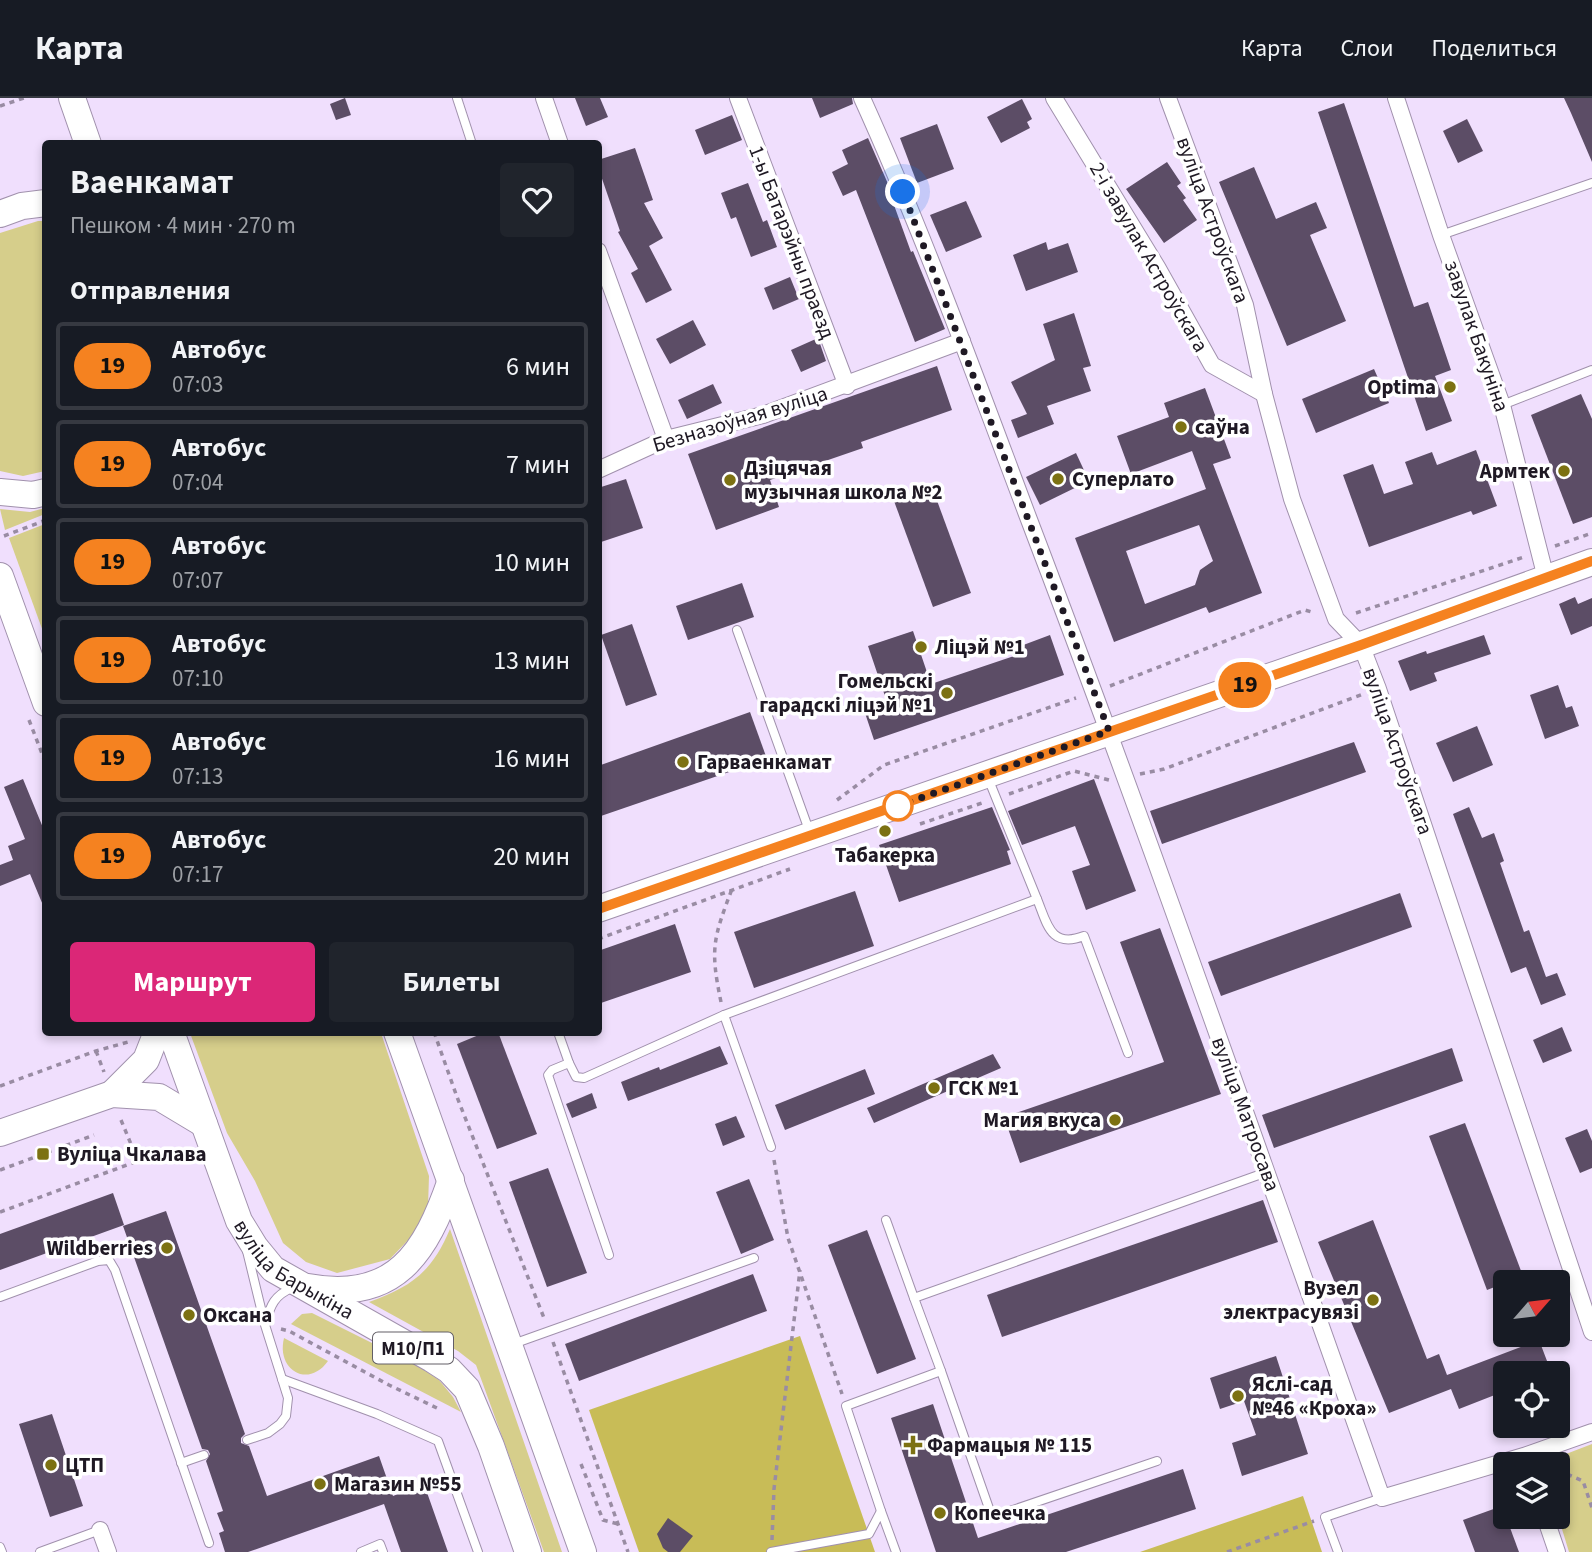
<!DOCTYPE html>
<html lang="ru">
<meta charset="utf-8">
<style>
body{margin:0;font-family:"Source Sans 3",sans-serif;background:#20242c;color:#f1f3f6;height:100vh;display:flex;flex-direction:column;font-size:26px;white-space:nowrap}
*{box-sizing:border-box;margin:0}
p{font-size:23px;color:#9ea1a6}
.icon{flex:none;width:38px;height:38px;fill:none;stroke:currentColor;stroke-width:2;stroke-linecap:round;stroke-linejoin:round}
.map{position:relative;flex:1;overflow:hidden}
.sheet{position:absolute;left:42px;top:42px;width:560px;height:896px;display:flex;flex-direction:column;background:#171b24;border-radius:7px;box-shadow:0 4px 10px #0003}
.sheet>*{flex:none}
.badge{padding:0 14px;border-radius:23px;font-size:24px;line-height:46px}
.needle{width:46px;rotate:62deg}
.controls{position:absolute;left:1493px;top:1172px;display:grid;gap:14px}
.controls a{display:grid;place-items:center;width:77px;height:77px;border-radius:7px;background:#171b24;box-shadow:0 4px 10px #0003;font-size:35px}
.you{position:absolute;width:35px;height:35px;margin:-18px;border:5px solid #fff;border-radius:50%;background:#1a73e8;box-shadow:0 0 0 10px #1a73e833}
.map>.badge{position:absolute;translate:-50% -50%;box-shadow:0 0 0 4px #fff}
h2{padding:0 28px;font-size:26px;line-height:63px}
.round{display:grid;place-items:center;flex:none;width:74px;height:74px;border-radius:7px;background:#20242c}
.head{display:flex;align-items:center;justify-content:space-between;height:119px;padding:0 28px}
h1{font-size:33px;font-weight:700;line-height:52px}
.primary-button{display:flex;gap:14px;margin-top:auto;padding:14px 28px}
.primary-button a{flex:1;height:80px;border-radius:7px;background:#db2777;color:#fff;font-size:28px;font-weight:700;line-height:80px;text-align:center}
.primary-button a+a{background:#20242c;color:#f1f3f6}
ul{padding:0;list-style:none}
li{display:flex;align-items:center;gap:21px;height:88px;margin:0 14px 10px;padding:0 14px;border:4px solid #363941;border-radius:7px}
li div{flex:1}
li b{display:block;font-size:26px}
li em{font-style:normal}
li .badge{min-width:77px;font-weight:700;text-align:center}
header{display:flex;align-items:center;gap:42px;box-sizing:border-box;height:98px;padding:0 35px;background:#171b24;border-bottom:2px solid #363941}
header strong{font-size:33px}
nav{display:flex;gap:38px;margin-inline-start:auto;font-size:24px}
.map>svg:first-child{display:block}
.green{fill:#d6ce8b}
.forest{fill:#c8bc57}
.building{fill:#5c4d66;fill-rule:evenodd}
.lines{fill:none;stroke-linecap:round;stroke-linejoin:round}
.service-casing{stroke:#a191ad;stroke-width:10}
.minor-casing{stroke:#a191ad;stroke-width:18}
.primary-casing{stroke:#a191ad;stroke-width:28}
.path{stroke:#998ca3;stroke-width:3.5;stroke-dasharray:5 5;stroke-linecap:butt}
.service{stroke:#fff;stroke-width:8}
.minor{stroke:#fff;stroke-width:16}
.primary{stroke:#fff;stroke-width:26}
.line-casing{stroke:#fff;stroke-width:16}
.line{stroke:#f58220;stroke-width:10}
.walk{stroke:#1f1924;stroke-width:7;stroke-dasharray:0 12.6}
.poi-dot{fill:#7c7112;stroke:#fff;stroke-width:2.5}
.stop-dot{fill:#fff;stroke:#f58220;stroke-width:3.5}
.labels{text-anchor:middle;stroke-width:7;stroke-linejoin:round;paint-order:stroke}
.shield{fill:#fff;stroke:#625e66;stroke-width:2}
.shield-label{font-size:19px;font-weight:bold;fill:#1f1924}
.street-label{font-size:21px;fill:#1f1924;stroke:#fff}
.poi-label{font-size:21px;font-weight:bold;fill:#1f1924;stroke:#fff;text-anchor:start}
</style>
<header>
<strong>Карта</strong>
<nav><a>Карта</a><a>Слои</a><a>Поделиться</a></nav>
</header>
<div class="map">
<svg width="1592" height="1454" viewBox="0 0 1592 1454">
<rect width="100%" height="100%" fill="#f0dffd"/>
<g class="green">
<path d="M 38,123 L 46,123 L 45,373 L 23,378 L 0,373 L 0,135 Z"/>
<path d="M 45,410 L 45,416 L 5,432 L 0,411 L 30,414 Z"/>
<path d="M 45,426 L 45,539 L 9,440 Z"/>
<path d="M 190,935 L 381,935 L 429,1078 L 428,1109 L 412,1138 L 390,1161 L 337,1175 L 306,1164 L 283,1145 L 255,1083 L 227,1035 Z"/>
<path d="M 450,1131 L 562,1454 L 544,1454 L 476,1267 L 458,1253 L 369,1204 C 411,1189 432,1174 450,1131 Z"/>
<path d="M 312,1215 L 418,1268 L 439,1282 L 453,1299 L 461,1314 L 291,1226 L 302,1216 Z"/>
<path d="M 284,1240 L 328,1263 C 308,1291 276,1272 284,1240 Z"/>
<path d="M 1592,1346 L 1592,1454 L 1569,1454 L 1558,1418 L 1558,1367 L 1540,1366 Z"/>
</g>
<g class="forest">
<path d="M 800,1238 L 875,1454 L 639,1454 L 589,1312 Z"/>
<path d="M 1303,1398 L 1322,1454 L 1140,1454 Z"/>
</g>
<g class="building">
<path d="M 345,0 L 351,17 L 336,22 L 330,6 Z"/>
<path d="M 575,0 L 600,0 L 608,19 L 586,28 Z"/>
<path d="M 812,0 L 852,0 L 853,6 L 820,20 Z"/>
<path d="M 1564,0 L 1592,0 L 1592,64 L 1571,15 Z"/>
<path d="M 1022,1 L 1032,21 L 1027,24 L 1030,30 L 1001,45 L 987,19 Z"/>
<path d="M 1344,5 L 1414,209 L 1428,204 L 1451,272 L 1435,278 L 1452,323 L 1426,333 L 1318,14 Z"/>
<path d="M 732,17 L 742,42 L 705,57 L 695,32 Z"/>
<path d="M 1467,21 L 1483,53 L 1458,65 L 1443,33 Z"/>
<path d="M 937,26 L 954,71 L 917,85 L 900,40 Z"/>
<path d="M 868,40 L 892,95 L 890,96 L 911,154 L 913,153 L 945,231 L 915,244 L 856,92 L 843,98 L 832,74 L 848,66 L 842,52 Z"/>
<path d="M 635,50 L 653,102 L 644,105 L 663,140 L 649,148 L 672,192 L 646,205 L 631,175 L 638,171 L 618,134 L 620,133 L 598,69 L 598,62 Z"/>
<path d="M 1167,64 L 1181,85 L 1177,88 L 1186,100 L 1183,102 L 1197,122 L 1164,145 L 1126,91 Z"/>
<path d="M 1254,69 L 1276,121 L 1316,104 L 1327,130 L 1310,137 L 1346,223 L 1287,248 L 1219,84 Z"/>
<path d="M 748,85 L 763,124 L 767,122 L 777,149 L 751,159 L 736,119 L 731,121 L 721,95 Z"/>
<path d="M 966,103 L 982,139 L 946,154 L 930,117 Z"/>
<path d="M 1046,144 L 1048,152 L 1068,145 L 1078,174 L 1026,193 L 1013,157 Z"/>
<path d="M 790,179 L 799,201 L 773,212 L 764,190 Z"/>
<path d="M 1074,215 L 1091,268 L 1083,270 L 1091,293 L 1047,308 L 1054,326 L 1018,340 L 1011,322 L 1027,316 L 1011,284 L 1055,262 L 1043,226 Z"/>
<path d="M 693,222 L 706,247 L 670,266 L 656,241 Z"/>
<path d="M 818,240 L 826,263 L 801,274 L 791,252 Z"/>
<path d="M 937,268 L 952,312 L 861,344 L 863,350 L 770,382 L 779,409 L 716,432 L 688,356 Z"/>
<path d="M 1374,271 L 1389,305 L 1316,335 L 1302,301 Z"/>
<path d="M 713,286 L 722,305 L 687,321 L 678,302 Z"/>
<path d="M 1205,290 L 1231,360 L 1213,366 L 1262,495 L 1209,515 L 1206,509 L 1114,544 L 1075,440 L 1206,391 L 1192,353 L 1131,376 L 1117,338 L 1169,319 L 1164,305 ZM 1199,427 L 1213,463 L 1200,472 L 1195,487 L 1145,506 L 1126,453 Z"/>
<path d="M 1581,296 L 1592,321 L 1592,419 L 1573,426 L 1531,317 Z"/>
<path d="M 1476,352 L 1497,408 L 1473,417 L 1471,413 L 1369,449 L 1343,377 L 1373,366 L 1384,396 L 1413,386 L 1405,364 L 1432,354 L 1437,367 Z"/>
<path d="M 1076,355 L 1089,383 L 1040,407 L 1026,379 Z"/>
<path d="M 626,381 L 643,430 L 598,445 L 598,390 Z"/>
<path d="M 932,389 L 971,495 L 933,509 L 894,403 Z"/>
<path d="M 742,485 L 754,519 L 688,542 L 676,508 Z"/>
<path d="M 1575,499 L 1578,506 L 1592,500 L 1592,528 L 1571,537 L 1559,506 Z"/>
<path d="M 632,526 L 657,597 L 626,608 L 601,537 Z"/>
<path d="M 913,533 L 931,586 L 1017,557 L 1015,550 L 1050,537 L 1064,577 L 874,642 L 864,612 L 887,604 L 868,548 Z"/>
<path d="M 1484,537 L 1491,556 L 1434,575 L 1437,583 L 1410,593 L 1398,563 L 1426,553 L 1427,556 Z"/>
<path d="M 1558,587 L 1566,610 L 1572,608 L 1579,628 L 1545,641 L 1530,597 Z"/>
<path d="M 750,614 L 767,661 L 598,719 L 598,668 Z"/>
<path d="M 1477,628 L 1493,667 L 1453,684 L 1436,645 Z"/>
<path d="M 1354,644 L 1366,674 L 1162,746 L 1150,713 Z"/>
<path d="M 23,681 L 46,737 L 45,812 L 30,776 L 0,788 L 0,767 L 13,762 L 8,748 L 25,741 L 4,689 Z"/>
<path d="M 1094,681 L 1136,793 L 1086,812 L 1072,773 L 1090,767 L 1075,728 L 1022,747 L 1008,713 Z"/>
<path d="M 992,709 L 1010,752 L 1007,753 L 1011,766 L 899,804 L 879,747 Z"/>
<path d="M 1469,709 L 1482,740 L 1494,735 L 1504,763 L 1500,765 L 1524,834 L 1529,832 L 1546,879 L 1557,875 L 1566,897 L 1541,907 L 1526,869 L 1511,875 L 1453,716 Z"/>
<path d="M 855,793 L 874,848 L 754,890 L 734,834 Z"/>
<path d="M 1400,795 L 1412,829 L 1221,898 L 1208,864 Z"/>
<path d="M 675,826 L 691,874 L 598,906 L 598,853 Z"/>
<path d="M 1160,830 L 1221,996 L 1020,1065 L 1004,1019 L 1164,964 L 1120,844 Z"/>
<path d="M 1562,929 L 1572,953 L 1543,965 L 1533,942 Z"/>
<path d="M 486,934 L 498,934 L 537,1036 L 497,1051 L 457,946 Z"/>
<path d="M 720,948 L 728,966 L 628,1003 L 621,984 L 659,969 L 660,972 Z"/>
<path d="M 1452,950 L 1463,983 L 1274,1050 L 1262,1017 Z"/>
<path d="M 993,956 L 1001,970 L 874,1025 L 867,1010 Z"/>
<path d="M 865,971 L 875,996 L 785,1032 L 775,1007 Z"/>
<path d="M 592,995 L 597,1010 L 572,1020 L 566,1006 Z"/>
<path d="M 736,1018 L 745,1039 L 723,1048 L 715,1026 Z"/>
<path d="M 1465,1025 L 1523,1178 L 1487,1192 L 1429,1038 Z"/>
<path d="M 1587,1031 L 1592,1043 L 1592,1070 L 1580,1075 L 1565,1040 Z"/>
<path d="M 548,1070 L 587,1175 L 547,1189 L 509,1084 Z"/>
<path d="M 749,1081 L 774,1142 L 741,1156 L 716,1094 Z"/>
<path d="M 113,1095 L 124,1127 L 0,1172 L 0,1136 Z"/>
<path d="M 1263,1102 L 1278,1144 L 1002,1239 L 987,1197 Z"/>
<path d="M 166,1113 L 245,1336 L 241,1340 L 241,1345 L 249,1348 L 267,1398 L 379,1358 L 393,1398 L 424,1386 L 448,1454 L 401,1454 L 384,1406 L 248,1454 L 225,1454 L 219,1435 L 224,1433 L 217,1415 L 223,1413 L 206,1363 L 210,1356 L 208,1352 L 202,1351 L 123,1128 Z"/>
<path d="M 1373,1122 L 1427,1261 L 1439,1256 L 1447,1277 L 1539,1242 L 1552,1276 L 1505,1276 L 1505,1293 L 1459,1311 L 1451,1291 L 1389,1315 L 1318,1144 Z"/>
<path d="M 867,1132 L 916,1261 L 877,1276 L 828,1147 Z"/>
<path d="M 753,1176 L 767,1213 L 579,1283 L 565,1246 Z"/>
<path d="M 1276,1258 L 1308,1356 L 1242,1378 L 1232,1345 L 1256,1337 L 1244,1303 L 1220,1311 L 1210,1280 Z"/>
<path d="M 933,1306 L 978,1440 L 1183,1371 L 1196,1411 L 1066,1454 L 936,1454 L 891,1320 Z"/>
<path d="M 52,1316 L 83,1408 L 50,1419 L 19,1326 Z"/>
<path d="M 1502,1408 L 1519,1454 L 1475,1454 L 1463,1422 Z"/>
<path d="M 668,1420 L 693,1438 L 680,1454 L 668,1454 L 663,1450 L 657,1436 Z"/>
</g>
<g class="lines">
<g class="service-casing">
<g id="service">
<path d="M 457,0 L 472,46"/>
<path d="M 1441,137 L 1592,85"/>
<path d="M 1502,307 L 1592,272"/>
<path d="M 737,532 L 810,735"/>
<path d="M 1037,801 C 1047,825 1050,851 1084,838 L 1128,955"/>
<path d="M 724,917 L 771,1049"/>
<path d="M 558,934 L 569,965 L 552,972 L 548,977 L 609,1157"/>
<path d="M 569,965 L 576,979 L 584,980 L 724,917 L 1037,801 L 988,680"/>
<path d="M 886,1122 L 914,1200 L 1267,1074"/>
<path d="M 247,1153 L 265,1227 L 288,1300 L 286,1318 L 280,1326 L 268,1335 L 247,1342"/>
<path d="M 0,1199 L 98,1163 L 109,1162 L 115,1172 L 209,1445"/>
<path d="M 266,1225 C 270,1207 275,1197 292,1190"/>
<path d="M 513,1246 L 754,1160"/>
<path d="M 941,1273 L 992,1419 L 1157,1363"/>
<path d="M 282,1281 L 377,1316 L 438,1343 L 478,1454"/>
<path d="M 181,1365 L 204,1357"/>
<path d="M 881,1413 L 846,1308 L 941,1273 L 914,1200"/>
<path d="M 0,1449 L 2,1454"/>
<path d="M 40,1454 L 100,1432"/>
<path d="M 361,1454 L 380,1446 L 383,1454"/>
<path d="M 771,1454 L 869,1436 L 881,1413 L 896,1454"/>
<path d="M 1338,1454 L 1325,1419 L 1382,1400"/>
</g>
</g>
<g class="minor-casing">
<g id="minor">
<path d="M 544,0 L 560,46"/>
<path d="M 738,0 L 847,288"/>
<path d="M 862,0 C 924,137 975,278 1028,419 C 1152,744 1265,1072 1382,1400 L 1524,1358 L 1592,1334"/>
<path d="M 1054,0 L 1157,169 L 1212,267 L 1264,296"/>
<path d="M 1168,0 L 1245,207 L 1264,296 L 1292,401 L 1336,521 L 1361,547 L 1378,591 L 1592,1234"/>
<path d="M 1396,0 L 1441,137 L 1502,307 L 1546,480"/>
<path d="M 598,153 L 666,341"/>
<path d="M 598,372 L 666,341 L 763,317 L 962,243"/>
<path d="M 1545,1419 L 1557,1454"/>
<path d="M 100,1432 L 108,1454"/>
</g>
</g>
<g class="primary-casing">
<g id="primary">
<path d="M 72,0 L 88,46"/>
<path d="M 0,116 L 22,108 L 46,105"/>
<path d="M 0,394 L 33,397 L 46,394"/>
<path d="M 0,478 L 46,605"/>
<path d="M 598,811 L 1361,547 L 1592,464"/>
<path id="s1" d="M 171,934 L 239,1123 L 255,1149 L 273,1171 L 432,1261 L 449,1272 L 467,1291 L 491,1348 L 528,1454"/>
<path d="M 397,934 L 583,1454"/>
<path d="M 112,996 L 146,962 L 157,934"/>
<path d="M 0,1035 L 112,996 L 159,999 L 204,1026"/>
<path d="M 308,1189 C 395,1205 426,1155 451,1082"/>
</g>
</g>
<g class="path">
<path d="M 0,8 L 24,0"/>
<path d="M 4,438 L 46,422"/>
<path d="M 1555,448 L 1592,435"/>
<path d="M 1356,515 L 1524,459"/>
<path d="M 1110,588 L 1305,512 L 1315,515"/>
<path d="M 29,622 L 46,666"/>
<path d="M 1140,676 L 1164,671 L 1363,596"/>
<path d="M 1009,696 L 1074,673 L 1109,682"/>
<path d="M 837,702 L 884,667 L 1076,600"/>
<path d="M 920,726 L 985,704"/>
<path d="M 598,841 L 790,771"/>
<path d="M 721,904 C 710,851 713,841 732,791"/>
<path d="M 434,934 L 457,999 L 544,1220"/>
<path d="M 96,953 L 104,974"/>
<path d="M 0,988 L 96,953 L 128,944"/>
<path d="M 121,1022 L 138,1063"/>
<path d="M 774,1062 L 788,1140 L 842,1296"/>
<path d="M 0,1072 L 94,1037"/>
<path d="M 0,1114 L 151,1058 L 159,1058"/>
<path d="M 281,1231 L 289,1233 L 389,1287 L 441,1312"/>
<path d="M 553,1244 L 628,1454"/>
<path d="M 581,1366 L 603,1422 L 618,1426"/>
<path d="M 1558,1372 L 1583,1383 L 1592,1410"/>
<path d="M 772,1442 L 774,1391 L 800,1172"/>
<path d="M 1227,1454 L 1314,1423"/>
</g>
<use href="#service" class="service"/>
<use href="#minor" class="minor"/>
<use href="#primary" class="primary"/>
</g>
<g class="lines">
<g class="line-casing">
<path id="line" d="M 598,811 L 1361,547 L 1592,463"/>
</g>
<use href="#line" class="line"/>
<path class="walk" d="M 898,708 L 1109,633 L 903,94"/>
</g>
<g class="poi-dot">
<circle cx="1450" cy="289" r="7"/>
<circle cx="1181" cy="329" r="7"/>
<circle cx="1564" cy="373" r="7"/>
<circle cx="1058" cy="381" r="7"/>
<circle cx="730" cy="382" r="7"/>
<circle cx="921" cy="549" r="7"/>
<circle cx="947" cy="595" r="7"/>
<circle cx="683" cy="664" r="7"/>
<circle cx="885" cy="733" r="7"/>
<circle cx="934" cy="990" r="7"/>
<circle cx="1115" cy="1022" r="7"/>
<rect x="36" y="1049" width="14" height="14" rx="3.5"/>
<circle cx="167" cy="1150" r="7"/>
<circle cx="1373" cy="1202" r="7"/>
<circle cx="189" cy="1217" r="7"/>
<circle cx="1238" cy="1298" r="7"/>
<path d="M909.5 1336.5h7v7h7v7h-7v7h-7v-7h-7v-7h7z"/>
<circle cx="51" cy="1367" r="7"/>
<circle cx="320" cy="1386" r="7"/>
<circle cx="940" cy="1415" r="7"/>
</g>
<circle class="stop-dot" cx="898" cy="708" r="14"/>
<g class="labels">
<rect class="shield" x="373" y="1234.5" width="80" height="31" rx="5"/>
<g class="shield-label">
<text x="413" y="1257">М10/П1</text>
</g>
<g class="street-label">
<text transform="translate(1213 122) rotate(70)" y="7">вуліца Астроўскага</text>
<text transform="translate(792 144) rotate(69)" y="7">1-ы Батарэйны праезд</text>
<text transform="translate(1149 159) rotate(60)" y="7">2-і завулак Астроўскага</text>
<text transform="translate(1477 238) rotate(71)" y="7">завулак Бакуніна</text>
<text transform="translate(740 321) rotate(-17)" y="7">Безназоўная вуліца</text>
<text transform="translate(1398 653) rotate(71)" y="7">вуліца Астроўскага</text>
<text transform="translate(1246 1016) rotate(70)" y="7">вуліца Матросава</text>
<text dy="7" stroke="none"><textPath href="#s1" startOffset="276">вуліца Барыкіна</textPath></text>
</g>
<g class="poi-label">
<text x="1436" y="296" text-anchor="end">Optima</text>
<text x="1195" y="336">саўна</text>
<text x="744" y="377">Дзіцячая<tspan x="744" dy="24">музычная школа №2</tspan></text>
<text x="1550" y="380" text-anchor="end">Армтек</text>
<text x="1072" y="388">Суперлато</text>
<text x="935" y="556">Ліцэй №1</text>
<text x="933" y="590" text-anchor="end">Гомельскі<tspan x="933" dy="24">гарадскі ліцэй №1</tspan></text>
<text x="697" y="671">Гарваенкамат</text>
<text x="885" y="764" text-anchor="middle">Табакерка</text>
<text x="948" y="997">ГСК №1</text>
<text x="1101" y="1029" text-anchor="end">Магия вкуса</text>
<text x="57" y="1063">Вуліца Чкалава</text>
<text x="153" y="1157" text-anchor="end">Wildberries</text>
<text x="1359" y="1197" text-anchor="end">Вузел<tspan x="1359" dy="24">электрасувязі</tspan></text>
<text x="203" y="1224">Оксана</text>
<text x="1252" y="1293">Яслі-сад<tspan x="1252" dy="24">№46 «Кроха»</tspan></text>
<text x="927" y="1354">Фармацыя № 115</text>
<text x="65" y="1374">ЦТП</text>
<text x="334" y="1393">Магазин №55</text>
<text x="954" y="1422">Копеечка</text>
</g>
</g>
</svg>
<div class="controls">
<a><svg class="needle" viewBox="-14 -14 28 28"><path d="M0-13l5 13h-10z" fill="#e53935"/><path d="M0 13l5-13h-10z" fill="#9ea1a6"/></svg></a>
<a><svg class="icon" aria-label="locate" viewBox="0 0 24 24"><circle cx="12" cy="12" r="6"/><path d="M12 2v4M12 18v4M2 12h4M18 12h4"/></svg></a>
<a><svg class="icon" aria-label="layers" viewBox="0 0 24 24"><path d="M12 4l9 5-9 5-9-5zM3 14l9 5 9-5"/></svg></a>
</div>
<div class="you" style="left:903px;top:94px"></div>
<b class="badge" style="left:1245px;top:587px;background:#f58220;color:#111">19</b>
<section class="sheet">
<div class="head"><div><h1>Ваенкамат</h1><p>Пешком · 4 мин · 270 m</p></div><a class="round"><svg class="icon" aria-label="heart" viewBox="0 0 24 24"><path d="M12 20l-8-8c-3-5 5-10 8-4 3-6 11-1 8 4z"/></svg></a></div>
<h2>Отправления</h2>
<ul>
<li><span class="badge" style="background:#f58220;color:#111">19</span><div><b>Автобус</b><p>07:03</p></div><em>6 мин</em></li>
<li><span class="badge" style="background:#f58220;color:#111">19</span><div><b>Автобус</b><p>07:04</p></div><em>7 мин</em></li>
<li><span class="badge" style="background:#f58220;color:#111">19</span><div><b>Автобус</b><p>07:07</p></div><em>10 мин</em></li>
<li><span class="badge" style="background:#f58220;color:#111">19</span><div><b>Автобус</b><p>07:10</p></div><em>13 мин</em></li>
<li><span class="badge" style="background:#f58220;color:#111">19</span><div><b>Автобус</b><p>07:13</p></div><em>16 мин</em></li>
<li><span class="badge" style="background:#f58220;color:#111">19</span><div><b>Автобус</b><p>07:17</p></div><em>20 мин</em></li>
</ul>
<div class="primary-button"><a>Маршрут</a><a>Билеты</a></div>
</section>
</div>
